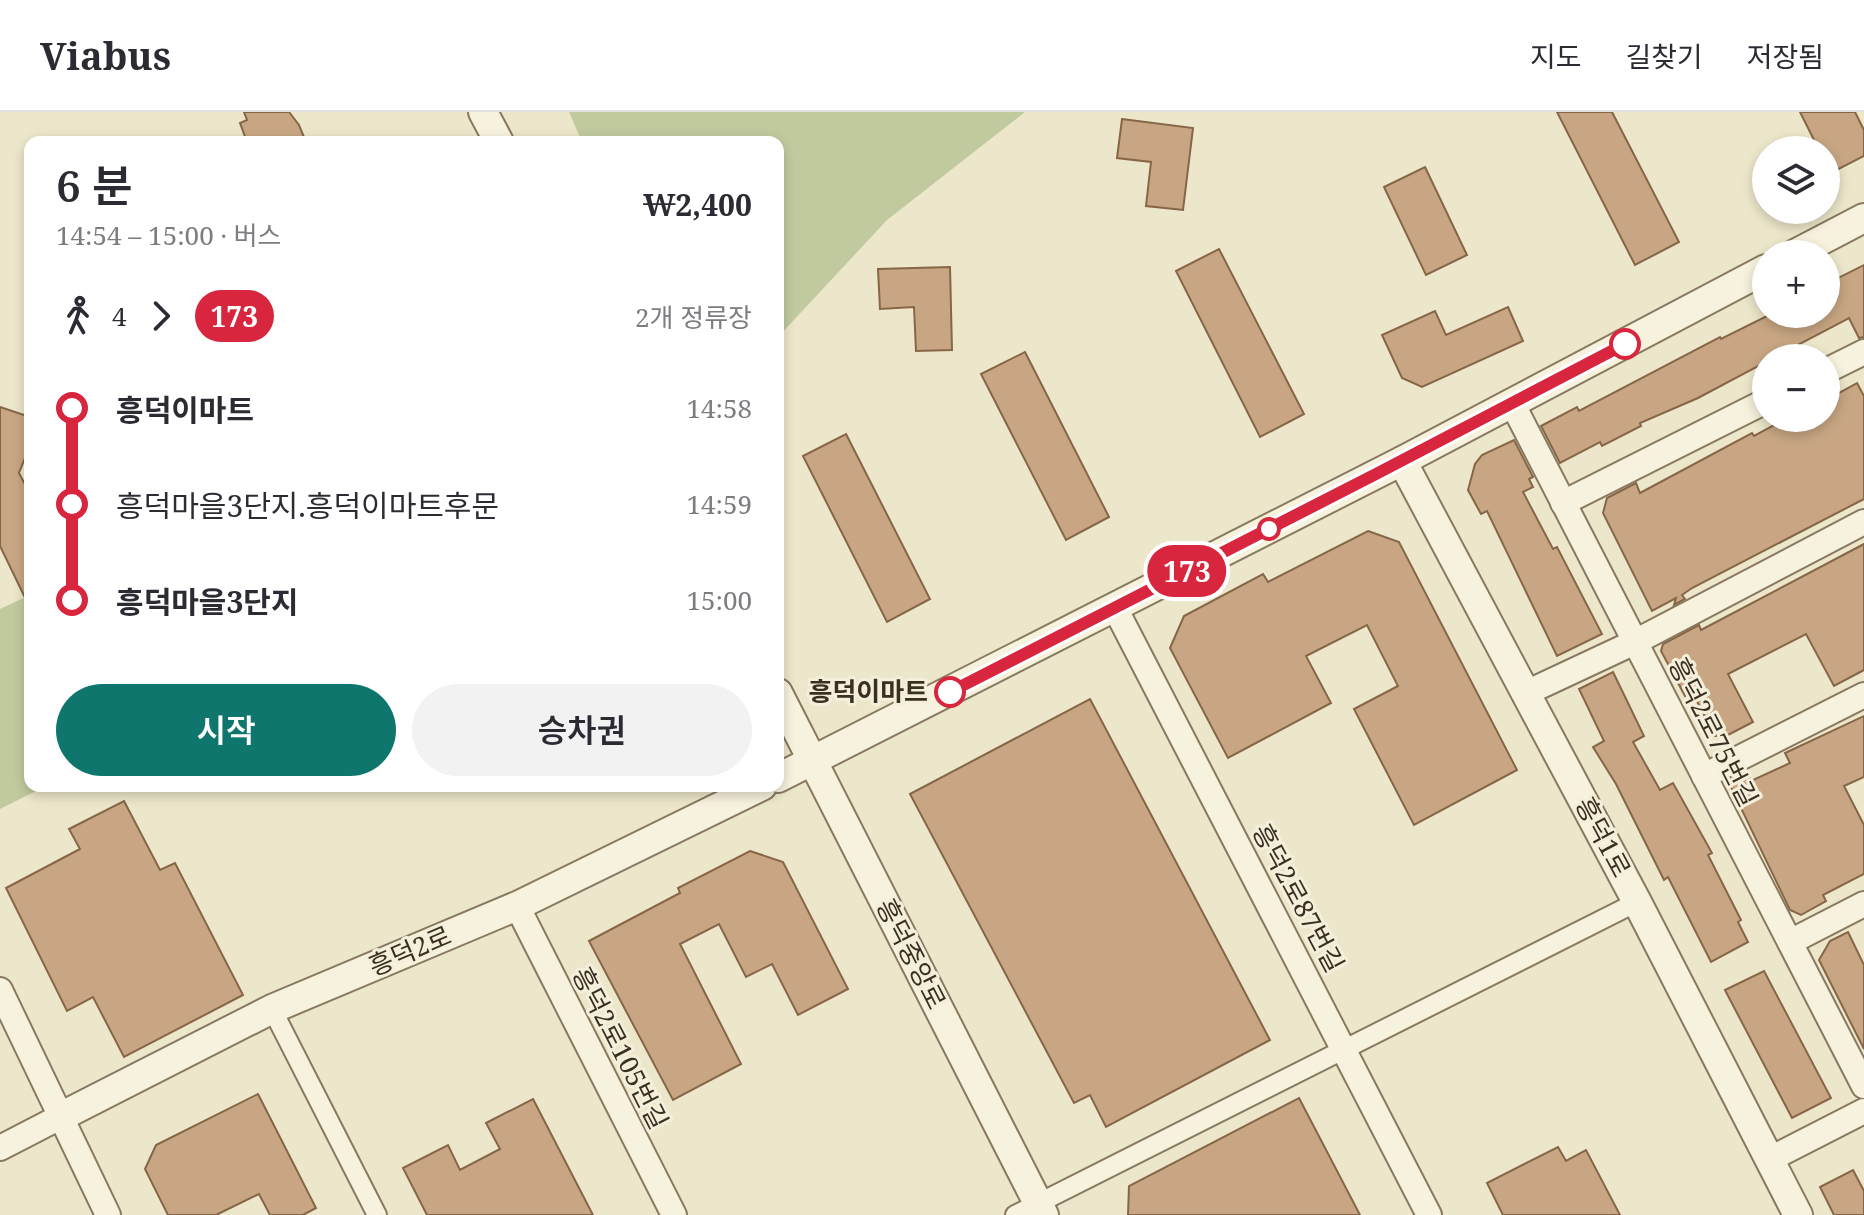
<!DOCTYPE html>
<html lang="ko">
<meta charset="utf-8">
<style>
body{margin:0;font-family:"Noto Serif","Noto Sans KR",serif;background:#f2f2f3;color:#2b2b33;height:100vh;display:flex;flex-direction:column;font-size:30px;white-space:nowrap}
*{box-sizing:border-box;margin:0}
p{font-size:26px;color:#7c7c81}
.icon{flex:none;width:44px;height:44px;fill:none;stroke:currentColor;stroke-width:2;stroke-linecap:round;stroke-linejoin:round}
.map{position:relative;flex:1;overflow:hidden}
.sheet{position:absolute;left:24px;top:24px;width:760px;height:656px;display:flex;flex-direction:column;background:#fff;border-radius:16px;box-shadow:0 4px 12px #0003}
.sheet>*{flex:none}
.badge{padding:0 16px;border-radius:26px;font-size:28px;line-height:52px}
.buttons{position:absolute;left:1752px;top:24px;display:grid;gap:16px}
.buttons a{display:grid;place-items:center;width:88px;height:88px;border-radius:50%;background:#fff;box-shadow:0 4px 12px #0003;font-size:40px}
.map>.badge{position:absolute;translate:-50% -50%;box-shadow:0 0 0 4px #fff}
.legs{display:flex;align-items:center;gap:12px;height:88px;padding:0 32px;font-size:26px}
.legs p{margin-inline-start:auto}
.headline{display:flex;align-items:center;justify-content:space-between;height:136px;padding:0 32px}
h1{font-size:44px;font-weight:600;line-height:60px}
.action{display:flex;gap:16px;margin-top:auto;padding:16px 32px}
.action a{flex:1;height:92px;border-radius:48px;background:#0f766e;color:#fff;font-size:32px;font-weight:600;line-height:92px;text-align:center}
.action a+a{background:#f2f2f3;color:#2b2b33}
ul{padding:0 32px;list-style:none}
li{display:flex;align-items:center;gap:28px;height:96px;font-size:30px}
li i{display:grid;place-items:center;width:12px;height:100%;margin:0 10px;background:currentColor}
li i::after{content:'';width:20px;height:20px;margin:-10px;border:6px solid;border-radius:50%;background:#fff}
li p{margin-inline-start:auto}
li:first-child i{background:linear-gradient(#0000 50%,currentColor 0)}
li:last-child i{background:linear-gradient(currentColor 50%,#0000 0)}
header{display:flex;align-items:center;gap:48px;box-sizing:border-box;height:112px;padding:0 40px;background:#fff;border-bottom:2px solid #e1e1e2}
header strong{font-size:38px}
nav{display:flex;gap:44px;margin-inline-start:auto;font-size:28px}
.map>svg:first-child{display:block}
.park{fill:#c1ca9e}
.building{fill:#c8a683;stroke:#866647;stroke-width:2}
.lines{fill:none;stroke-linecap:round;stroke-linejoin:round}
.pedestrian-casing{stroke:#887960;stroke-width:22}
.minor-casing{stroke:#887960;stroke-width:28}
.tertiary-casing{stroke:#887960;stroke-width:32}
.pedestrian{stroke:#f7f2dd;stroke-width:18}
.minor{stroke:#f7f2dd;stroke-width:24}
.tertiary{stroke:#f7f2dd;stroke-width:28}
.line-1-casing{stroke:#fff;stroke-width:18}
.line-1{stroke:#d7263d;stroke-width:12}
.stop-1-dot{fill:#fff;stroke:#d7263d;stroke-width:4}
.labels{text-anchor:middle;stroke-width:6;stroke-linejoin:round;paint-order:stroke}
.stop-label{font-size:26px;font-weight:bold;fill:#3a3022;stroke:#f4efda;text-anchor:end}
.street-label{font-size:26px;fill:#3a3022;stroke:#f4efda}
</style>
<header>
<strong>Viabus</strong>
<nav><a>지도</a><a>길찾기</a><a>저장됨</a></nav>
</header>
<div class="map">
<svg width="1864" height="1103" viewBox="0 0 1864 1103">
<rect width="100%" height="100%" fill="#ece6ca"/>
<g class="park">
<path d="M 569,0 L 1025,0 L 887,108 L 778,225 L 778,30 L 582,30 Z"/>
<path d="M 30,483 L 30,674 L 46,674 L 0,697 L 0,497 Z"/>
</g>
<g class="building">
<path d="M 244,0 L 289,0 L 299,13 L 306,30 L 247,30 L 240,11 L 247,8 Z"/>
<path d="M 1557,0 L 1612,0 L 1679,130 L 1635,153 Z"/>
<path d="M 1800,0 L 1855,0 L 1864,18 L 1864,44 L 1831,61 L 1826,51 L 1826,38 L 1819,38 Z"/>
<path d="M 1122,7 L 1193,16 L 1183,98 L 1146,94 L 1151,50 L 1117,46 Z"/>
<path d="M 1425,55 L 1467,143 L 1426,163 L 1384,75 Z"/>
<path d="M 1219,137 L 1304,302 L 1260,325 L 1176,159 Z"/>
<path d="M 1864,153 L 1864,225 L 1859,226 L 1849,206 L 1773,246 L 1766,246 L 1766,250 L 1698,286 L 1640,311 L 1641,314 L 1602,334 L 1600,330 L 1560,351 L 1541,314 L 1577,295 L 1579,299 L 1720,225 L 1721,227 L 1771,202 L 1826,202 L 1826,172 Z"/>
<path d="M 950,155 L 952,238 L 916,239 L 914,195 L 880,197 L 878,157 Z"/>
<path d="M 1508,195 L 1523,229 L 1422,275 L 1402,266 L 1382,223 L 1435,199 L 1446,223 Z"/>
<path d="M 1025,240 L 1109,405 L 1066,428 L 981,262 Z"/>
<path d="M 1857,271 L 1864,284 L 1864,387 L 1692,476 L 1682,483 L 1685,487 L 1674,493 L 1676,486 L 1652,499 L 1603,401 L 1607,386 L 1636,371 L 1640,381 L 1752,321 L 1754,324 L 1787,306 L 1826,306 L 1826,288 Z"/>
<path d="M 0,295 L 30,305 L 30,333 L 19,361 L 30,382 L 30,496 L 0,434 Z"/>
<path d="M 846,322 L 930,487 L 887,510 L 803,344 Z"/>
<path d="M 1514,328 L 1533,365 L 1529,367 L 1533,375 L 1523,380 L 1553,437 L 1557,435 L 1602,522 L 1557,544 L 1487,399 L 1481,402 L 1468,378 L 1475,352 L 1482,343 Z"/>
<path d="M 1368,419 L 1399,430 L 1517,658 L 1414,713 L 1354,597 L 1398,574 L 1367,513 L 1306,544 L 1331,591 L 1228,646 L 1170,536 L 1184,504 L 1263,462 L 1268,470 Z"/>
<path d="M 1864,432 L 1864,558 L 1834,574 L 1806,522 L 1728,562 L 1753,610 L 1728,623 L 1715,624 L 1692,580 L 1685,584 L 1661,539 L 1663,532 L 1699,513 L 1701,518 Z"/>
<path d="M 1613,560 L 1644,624 L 1633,630 L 1660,678 L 1673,671 L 1712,741 L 1708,743 L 1741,808 L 1738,810 L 1748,830 L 1711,850 L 1668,765 L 1664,768 L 1616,672 L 1593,635 L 1604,629 L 1579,577 Z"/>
<path d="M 1090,587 L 1270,928 L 1106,1015 L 1090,983 L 1074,991 L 910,682 Z"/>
<path d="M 1864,604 L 1864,665 L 1844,674 L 1864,713 L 1864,762 L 1823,783 L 1826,789 L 1801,803 L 1790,798 L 1728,669 L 1747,659 L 1751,669 L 1790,651 L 1785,641 Z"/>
<path d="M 124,689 L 160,758 L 175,751 L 243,883 L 124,945 L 93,885 L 67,899 L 6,776 L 80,737 L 69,717 Z"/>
<path d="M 750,739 L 783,750 L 848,877 L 798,903 L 772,852 L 746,865 L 719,812 L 680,832 L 741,952 L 673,988 L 589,829 L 680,781 L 678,776 Z"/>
<path d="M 1848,820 L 1864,853 L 1864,937 L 1819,848 L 1830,829 Z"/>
<path d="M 1764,859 L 1831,986 L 1792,1006 L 1726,880 L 1725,878 Z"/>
<path d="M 258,982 L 316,1096 L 303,1103 L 270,1103 L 259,1082 L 216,1103 L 168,1103 L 145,1057 L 156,1033 Z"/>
<path d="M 1299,986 L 1360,1103 L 1128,1103 L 1129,1074 Z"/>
<path d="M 533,987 L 593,1103 L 427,1103 L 403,1056 L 448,1033 L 460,1058 L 500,1037 L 486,1011 Z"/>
<path d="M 1558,1035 L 1566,1049 L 1586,1038 L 1620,1103 L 1503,1103 L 1487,1071 Z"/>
<path d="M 1853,1058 L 1864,1079 L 1864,1103 L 1834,1103 L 1820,1075 Z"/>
</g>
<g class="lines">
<g class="pedestrian-casing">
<g id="pedestrian">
<path d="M 272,897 L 377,1103"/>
<path d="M 1015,1103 L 1637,790"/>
</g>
</g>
<g class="minor-casing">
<g id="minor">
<path d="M 1826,259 L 1864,240"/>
<path d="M 1512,291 L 1864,974"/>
<path d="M 1563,391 L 1766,289"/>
<path d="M 1115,496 L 1429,1103"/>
<path d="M 1526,581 L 1635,530 L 1864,410"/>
<path d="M 1704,664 L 1864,583"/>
<path d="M 517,794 L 674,1103"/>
<path d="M 1790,830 L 1864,792"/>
<path d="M 0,878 L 108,1103"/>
<path d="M 0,1036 L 60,1005"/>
<path d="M 1770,1047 L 1864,999"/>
</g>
</g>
<g class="tertiary-casing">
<g id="tertiary">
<path d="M 483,0 L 499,30"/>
<path d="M 1795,142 L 1864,106"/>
<path d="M 1402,349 L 1637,790 L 1798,1103"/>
<path d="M 778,581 L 1044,1103"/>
<path d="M 778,666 L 1402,349 L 1766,157"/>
<path d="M 60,1005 L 272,897 L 517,794 L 762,674"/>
</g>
</g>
<use href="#pedestrian" class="pedestrian"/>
<use href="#minor" class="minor"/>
<use href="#tertiary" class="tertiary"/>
</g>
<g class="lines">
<g class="line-1-casing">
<path id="line-1" d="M 950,580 L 1376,362 L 1625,232"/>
</g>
<use href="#line-1" class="line-1"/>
</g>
<g class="stop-1-dot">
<circle cx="1625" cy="232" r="14"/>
<circle cx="1269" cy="417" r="10"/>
<circle cx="950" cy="580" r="14"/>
</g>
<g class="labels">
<g class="stop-label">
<text x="928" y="589">흥덕이마트</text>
</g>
<g class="street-label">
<text transform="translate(1713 620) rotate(63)" y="9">흥덕2로75번길</text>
<text transform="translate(1603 725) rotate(62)" y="9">흥덕1로</text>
<text transform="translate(1298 786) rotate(62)" y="9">흥덕2로87번길</text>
<text transform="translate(410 839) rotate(-23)" y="9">흥덕2로</text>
<text transform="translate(911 842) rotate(63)" y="9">흥덕중앙로</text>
<text transform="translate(620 936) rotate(63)" y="9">흥덕2로105번길</text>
</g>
</g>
</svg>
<div class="buttons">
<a><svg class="icon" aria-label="layers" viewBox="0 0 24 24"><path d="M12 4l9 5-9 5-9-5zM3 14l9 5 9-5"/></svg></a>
<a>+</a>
<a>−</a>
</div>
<b class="badge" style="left:1187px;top:459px;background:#d7263d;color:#fff">173</b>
<section class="sheet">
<div class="headline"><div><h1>6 분</h1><p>14:54 – 15:00 · 버스</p></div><b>₩2,400</b></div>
<div class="legs"><svg class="icon" aria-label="walk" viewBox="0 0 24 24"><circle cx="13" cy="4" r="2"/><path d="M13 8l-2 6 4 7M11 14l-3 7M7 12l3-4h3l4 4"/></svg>4<svg class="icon" aria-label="forward" viewBox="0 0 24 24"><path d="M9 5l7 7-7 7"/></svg><b class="badge" style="background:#d7263d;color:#fff">173</b><p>2개 정류장</p></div>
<ul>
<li><i style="color:#d7263d"></i><b>흥덕이마트</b><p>14:58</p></li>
<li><i style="color:#d7263d"></i><span>흥덕마을3단지.흥덕이마트후문</span><p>14:59</p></li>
<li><i style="color:#d7263d"></i><b>흥덕마을3단지</b><p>15:00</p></li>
</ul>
<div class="action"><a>시작</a><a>승차권</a></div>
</section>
</div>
